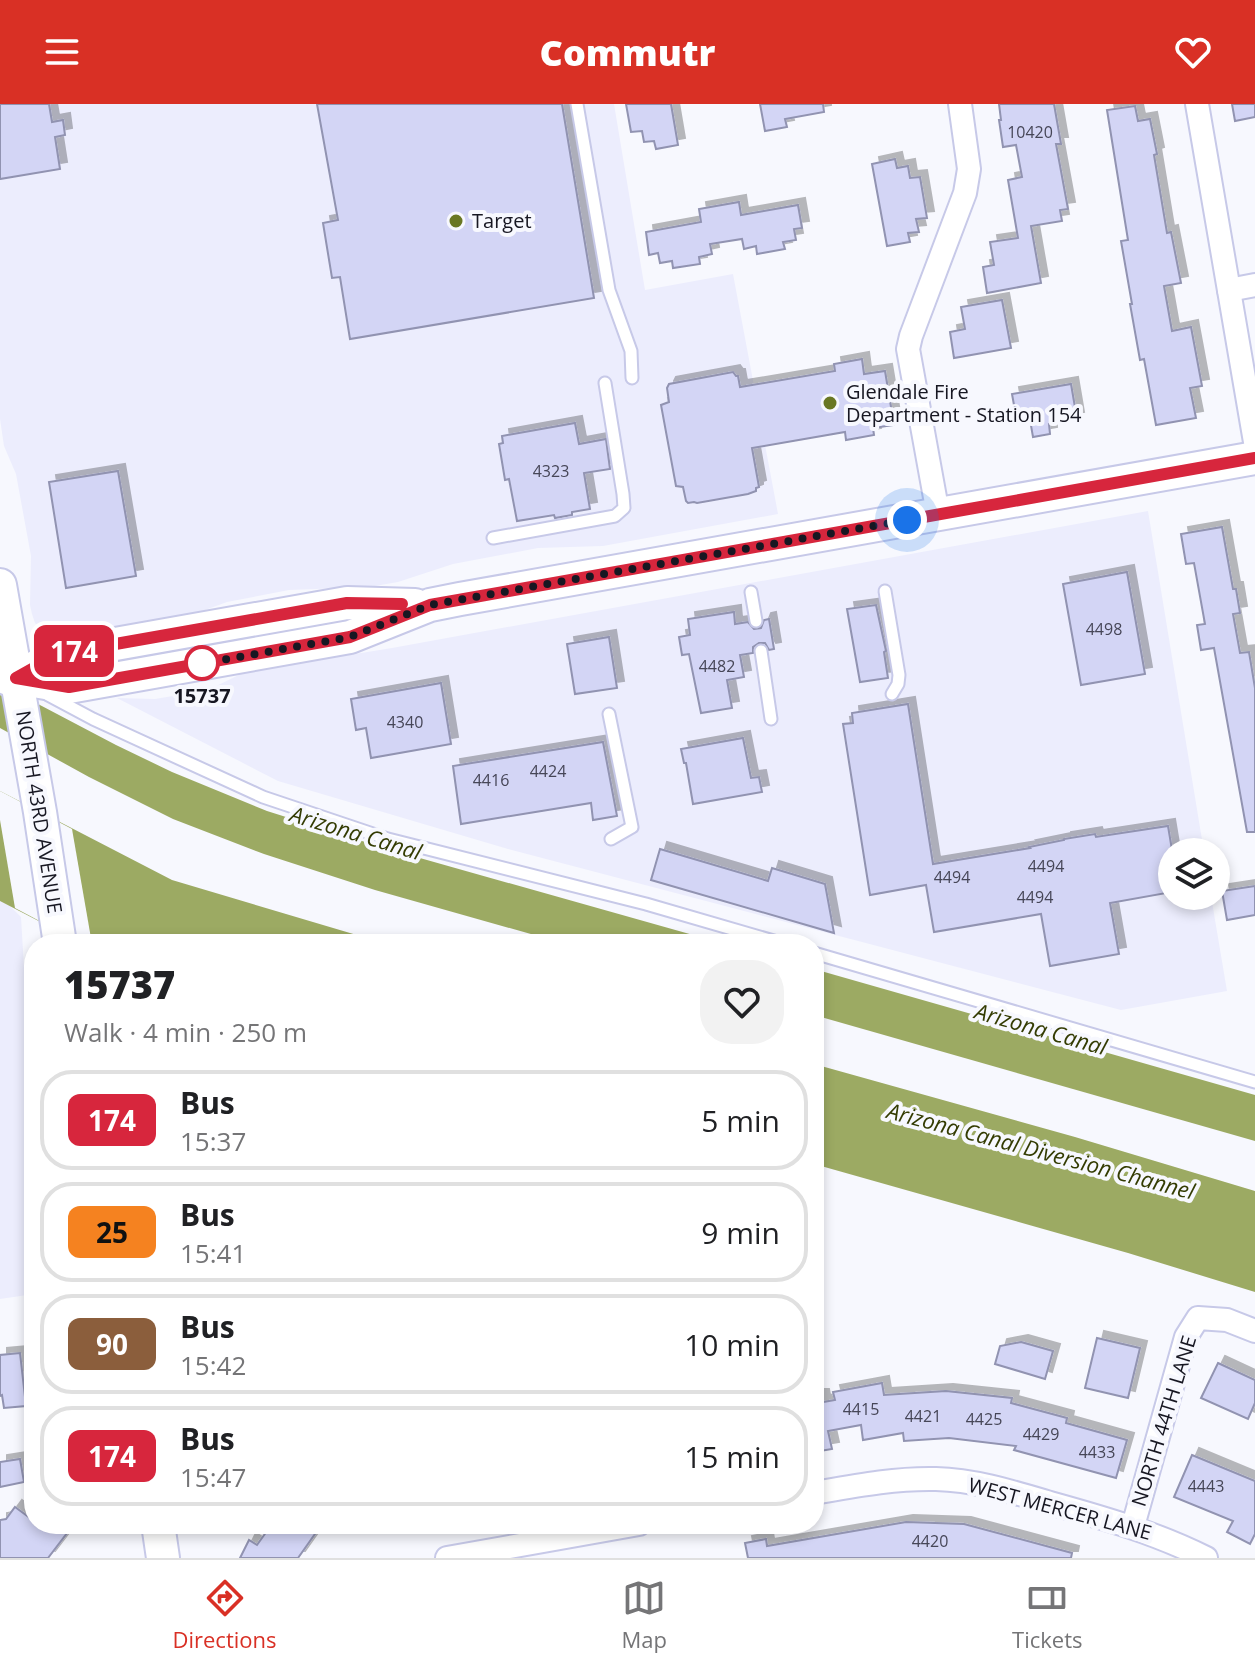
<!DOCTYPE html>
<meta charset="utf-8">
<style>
body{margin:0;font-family:"Open Sans",sans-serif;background:#f2f2f2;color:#202124;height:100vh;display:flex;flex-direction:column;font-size:30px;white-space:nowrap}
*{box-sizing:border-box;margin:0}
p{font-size:26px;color:#757577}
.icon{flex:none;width:44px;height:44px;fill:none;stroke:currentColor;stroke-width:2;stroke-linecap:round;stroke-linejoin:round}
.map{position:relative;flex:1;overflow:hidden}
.panel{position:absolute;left:24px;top:830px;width:800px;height:600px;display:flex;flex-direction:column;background:#fff;border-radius:32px;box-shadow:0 4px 12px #0003}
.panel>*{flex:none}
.badge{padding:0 16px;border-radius:12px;font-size:28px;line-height:52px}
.fabs{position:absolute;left:1158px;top:734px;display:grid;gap:16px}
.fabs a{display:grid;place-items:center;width:72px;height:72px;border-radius:50%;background:#fff;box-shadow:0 4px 12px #0003;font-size:40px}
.you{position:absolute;width:40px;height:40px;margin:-20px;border:6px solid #fff;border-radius:50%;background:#1a73e8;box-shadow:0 0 0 12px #1a73e833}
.map>.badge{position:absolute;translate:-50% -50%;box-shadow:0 0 0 4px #fff}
.round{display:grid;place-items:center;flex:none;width:84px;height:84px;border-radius:32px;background:#f2f2f2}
.summary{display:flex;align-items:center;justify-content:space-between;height:136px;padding:0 40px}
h1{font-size:38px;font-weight:800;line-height:60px}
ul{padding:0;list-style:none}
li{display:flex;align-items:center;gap:24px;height:100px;margin:0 16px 12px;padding:0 24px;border:4px solid #e0e0e0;border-radius:32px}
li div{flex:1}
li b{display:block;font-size:30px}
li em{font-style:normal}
li .badge{min-width:88px;font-weight:700;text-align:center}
header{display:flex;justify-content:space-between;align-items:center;height:104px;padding:0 40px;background:#d93025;color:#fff;font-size:36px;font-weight:800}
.dock{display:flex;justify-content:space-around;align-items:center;height:112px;border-top:2px solid #e0e0e0;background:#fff;font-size:22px;color:#757577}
.dock a{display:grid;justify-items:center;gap:4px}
.dock .on{color:#d93025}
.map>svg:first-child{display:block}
.built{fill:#ecedfd}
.water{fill:#9caa63}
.pier{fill:#f7f8fe}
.building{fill:#d3d5f5;stroke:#9193b1;stroke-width:2;filter:url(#shadow)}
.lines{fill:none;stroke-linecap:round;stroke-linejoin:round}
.lane-casing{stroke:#c7c9e8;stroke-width:15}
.street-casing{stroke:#c7c9e8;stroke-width:26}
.secondary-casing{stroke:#c7c9e8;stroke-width:36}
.lane{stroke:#fff;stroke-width:11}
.street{stroke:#fff;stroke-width:22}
.secondary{stroke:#fff;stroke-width:32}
.line-casing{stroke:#fff;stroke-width:18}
.line{stroke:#d7263d;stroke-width:12}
.walk{stroke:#171722;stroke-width:8;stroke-dasharray:0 14.4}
.poi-dot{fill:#697723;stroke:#f7f8fe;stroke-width:3}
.stop-dot{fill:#fff;stroke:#d7263d;stroke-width:4}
.labels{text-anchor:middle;stroke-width:8;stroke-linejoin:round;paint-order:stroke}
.number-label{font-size:16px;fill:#464657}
.poi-label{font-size:20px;fill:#171722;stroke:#f7f8fe;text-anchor:start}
.stop-label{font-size:20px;font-weight:bold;fill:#171722;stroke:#f7f8fe}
.street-label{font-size:20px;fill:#171722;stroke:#f7f8fe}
.water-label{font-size:22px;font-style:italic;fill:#343c03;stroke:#f7f8fe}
</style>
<header><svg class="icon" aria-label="menu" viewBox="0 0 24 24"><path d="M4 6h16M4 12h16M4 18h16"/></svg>Commutr<svg class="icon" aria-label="heart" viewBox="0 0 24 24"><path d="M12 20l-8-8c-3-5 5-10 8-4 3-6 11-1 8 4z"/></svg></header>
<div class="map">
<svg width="1255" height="1454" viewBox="0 0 1255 1454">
<defs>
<filter id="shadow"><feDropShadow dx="7" dy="-7" stdDeviation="0" flood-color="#0004"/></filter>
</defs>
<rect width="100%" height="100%" fill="#f7f8fe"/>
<g class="built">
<path d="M 0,0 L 614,0 L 645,186 L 733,170 L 778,410 L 603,442 L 538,444 L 453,460 L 398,478 L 369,483 L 289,486 L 227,498 L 175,517 L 57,537 L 49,532 L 35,519 L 32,510 L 30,501 L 31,452 L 16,370 L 4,342 L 0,315 Z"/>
<path d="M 1148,407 L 1204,748 L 1172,748 L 1172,792 L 1211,792 L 1227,887 L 1121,906 L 508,745 L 278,677 L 117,594 L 155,595 L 208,586 L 245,568 L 392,544 Z"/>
<path d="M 0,797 L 10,802 L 21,813 L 26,898 L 34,952 L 34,1190 L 0,1195 Z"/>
</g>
<g class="water">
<path d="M 0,580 L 116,641 L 172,668 L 267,707 L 381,743 L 725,840 L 566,840 L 375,786 L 264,750 L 173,715 L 89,673 L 0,624 Z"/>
<path d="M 0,687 L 172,776 L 387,840 L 83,840 L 0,797 Z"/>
<path d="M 814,865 L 1255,991 L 1255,1037 L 814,911 Z"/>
<path d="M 814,960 L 1075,1033 L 1255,1087 L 1255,1188 L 1128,1149 L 814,1060 Z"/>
</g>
<path class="pier" d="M 0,687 L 72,725 L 92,840 L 83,840 L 15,804 L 0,716 Z"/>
<g class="building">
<path d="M 0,0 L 49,0 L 52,18 L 63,16 L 65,31 L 55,33 L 60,65 L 0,75 Z"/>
<path d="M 317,0 L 562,0 L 594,194 L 350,235 L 340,173 L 332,174 L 323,119 L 338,116 Z"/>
<path d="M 626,0 L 671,0 L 678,41 L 656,45 L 654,37 L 644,38 L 642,27 L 631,28 Z"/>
<path d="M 760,0 L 823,0 L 824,8 L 785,15 L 787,23 L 765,27 Z"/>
<path d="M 999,0 L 1054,0 L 1061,40 L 1056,40 L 1068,105 L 1060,106 L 1062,117 L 1031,122 L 1041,179 L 987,189 L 983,163 L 994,161 L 990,138 L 1018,134 L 1008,76 L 1022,73 L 1016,41 L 1003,43 L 999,16 L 1001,16 Z"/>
<path d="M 1232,0 L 1255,0 L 1255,13 L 1235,17 Z"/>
<path d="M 1135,2 L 1138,17 L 1150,15 L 1157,50 L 1154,51 L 1167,129 L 1171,128 L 1181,179 L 1164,182 L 1172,227 L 1191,223 L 1202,282 L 1190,284 L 1196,314 L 1156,321 L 1144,255 L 1140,256 L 1130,200 L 1132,200 L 1121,137 L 1128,136 L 1107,6 Z"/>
<path d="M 895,55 L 897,64 L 908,62 L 910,74 L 920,73 L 927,114 L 916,115 L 919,128 L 908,129 L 910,138 L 887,142 L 872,60 Z"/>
<path d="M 739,98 L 741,111 L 798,101 L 802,124 L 794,125 L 796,136 L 783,138 L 785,145 L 757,150 L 756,142 L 744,145 L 742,135 L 710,140 L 712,150 L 699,153 L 700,160 L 673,164 L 672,157 L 660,159 L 658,149 L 649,151 L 646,128 L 701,118 L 699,105 Z"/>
<path d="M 1002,196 L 1011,244 L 954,254 L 950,228 L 965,225 L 961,203 Z"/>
<path d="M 862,255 L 864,270 L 885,267 L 894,321 L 873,324 L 874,331 L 846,336 L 845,328 L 752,344 L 759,383 L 756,384 L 756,387 L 748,390 L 697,399 L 694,398 L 688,399 L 686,397 L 683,383 L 676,382 L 661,301 L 669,298 L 667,284 L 669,280 L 733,268 L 736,272 L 738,272 L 740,283 L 835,267 L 834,260 Z"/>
<path d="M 1071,280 L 1077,315 L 1049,320 L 1050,330 L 1033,333 L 1029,310 L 1016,312 L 1012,290 Z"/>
<path d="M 575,319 L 579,340 L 606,335 L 610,365 L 584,369 L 590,405 L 572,408 L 572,411 L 555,414 L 554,411 L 517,417 L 509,375 L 505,376 L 499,340 L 503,339 L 502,332 Z"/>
<path d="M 118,367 L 136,472 L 66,484 L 49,378 Z"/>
<path d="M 1222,423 L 1233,485 L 1236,485 L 1240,509 L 1233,510 L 1240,549 L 1249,548 L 1255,584 L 1255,728 L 1247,728 L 1214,544 L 1201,546 L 1197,521 L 1205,520 L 1194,459 L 1186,460 L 1181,430 Z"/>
<path d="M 1127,468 L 1145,570 L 1081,581 L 1063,480 Z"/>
<path d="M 876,501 L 886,547 L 884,548 L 888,574 L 860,578 L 847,505 Z"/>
<path d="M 734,508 L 735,520 L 748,518 L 754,525 L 761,524 L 764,516 L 769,515 L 774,545 L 769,546 L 765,539 L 759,539 L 753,543 L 753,549 L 740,551 L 744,573 L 727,576 L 732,604 L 701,609 L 689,550 L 682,551 L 679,533 L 690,531 L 688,515 Z"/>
<path d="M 609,533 L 617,584 L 575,590 L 567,540 Z"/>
<path d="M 441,579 L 451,640 L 371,654 L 366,624 L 356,626 L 351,595 Z"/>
<path d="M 908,600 L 933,760 L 1030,744 L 1029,743 L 1064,736 L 1064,735 L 1095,730 L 1096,733 L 1168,722 L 1172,746 L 1172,788 L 1110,799 L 1119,850 L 1050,862 L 1041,810 L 934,828 L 926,781 L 870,791 L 843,620 L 853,619 L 852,609 Z"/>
<path d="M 743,634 L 751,674 L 759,673 L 762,688 L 693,700 L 686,659 L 684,659 L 681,645 Z"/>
<path d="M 603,638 L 617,712 L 593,716 L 591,699 L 461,720 L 453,662 Z"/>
<path d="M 660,745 L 768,777 L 772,764 L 825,780 L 834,829 L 651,776 Z"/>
<path d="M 1255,782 L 1255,811 L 1227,816 L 1222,787 Z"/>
<path d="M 1097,1234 L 1140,1244 L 1128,1294 L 1085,1284 Z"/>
<path d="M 1021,1238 L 1053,1247 L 1045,1275 L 995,1260 L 1000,1242 Z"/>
<path d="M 20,1249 L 26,1302 L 4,1304 L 2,1291 L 0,1292 L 0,1251 Z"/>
<path d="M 1218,1259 L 1255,1276 L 1255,1299 L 1248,1315 L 1201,1294 Z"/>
<path d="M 882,1279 L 884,1291 L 946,1287 L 1012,1294 L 1011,1299 L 1067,1314 L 1066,1319 L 1127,1336 L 1116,1374 L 1014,1346 L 1016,1342 L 949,1334 L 904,1337 L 903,1329 L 863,1336 L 861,1321 L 828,1327 L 832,1345 L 814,1348 L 814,1292 L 822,1292 L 823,1298 L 835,1296 L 833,1288 Z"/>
<path d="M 1192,1351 L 1255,1377 L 1255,1430 L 1250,1440 L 1227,1428 L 1233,1417 L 1174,1393 Z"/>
<path d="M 20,1355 L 24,1378 L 0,1383 L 0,1358 Z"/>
<path d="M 15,1403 L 34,1417 L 34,1420 L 74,1420 L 48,1454 L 0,1454 L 0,1416 L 6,1415 Z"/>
<path d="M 906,1418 L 964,1420 L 1072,1449 L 1071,1454 L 748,1454 L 745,1439 L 766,1435 L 767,1442 Z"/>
<path d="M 272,1420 L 322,1420 L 298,1454 L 240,1454 L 249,1436 L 257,1441 Z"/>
</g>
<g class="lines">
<g class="lane-casing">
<g id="lane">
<path d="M 577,0 L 609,186 L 631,247 L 632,274"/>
<path d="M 493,434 L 615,412 L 624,404 L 623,390 L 605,279"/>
<path d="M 885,487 L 899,571 L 898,580 L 892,590"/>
<path d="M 751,488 L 756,517"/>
<path d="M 761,547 L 771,615"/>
<path d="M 48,591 L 93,615 L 263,693 L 388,735 L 646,800 L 784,840"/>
<path d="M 609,610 L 632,723 L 611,735"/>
<path d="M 814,849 L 1255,978"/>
</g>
</g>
<g class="street-casing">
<g id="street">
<path d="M 1197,0 L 1255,338"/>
<path d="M 1229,186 L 1255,181"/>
<path d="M 938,410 L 908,245 L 911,232 L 965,89 L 969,65 L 960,0"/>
<path d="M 814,1389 C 854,1382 895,1374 936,1375 C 975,1376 1013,1388 1050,1399 C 1104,1414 1156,1429 1206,1454"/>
<path d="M 1133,1422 L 1186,1233 L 1198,1214 L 1227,1216 L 1255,1227"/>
<path d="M 447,1454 L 639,1420"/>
</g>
</g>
<g class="secondary-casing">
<g id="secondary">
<path d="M 0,481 L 40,708 L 60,840"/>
<path d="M 16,574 L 69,583 L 350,533 L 430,501 L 460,495 L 1255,354"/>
<path d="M 8,575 L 16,574 L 59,550 L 347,499 L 415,501"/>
<path d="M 158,1420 L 163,1454"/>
</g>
</g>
<use href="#lane" class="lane"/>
<use href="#street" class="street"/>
<use href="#secondary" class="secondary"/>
</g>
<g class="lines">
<g class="line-casing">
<path id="line" d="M 402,500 L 347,499 L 59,550 L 16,574 L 69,583 L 350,533 L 430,501 L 1255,354"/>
</g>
<use href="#line" class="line"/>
<path class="walk" d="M 202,559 L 200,560 L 350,533 L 430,501 L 907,416"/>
</g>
<g class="poi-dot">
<circle cx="456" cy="117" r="8"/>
<circle cx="830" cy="299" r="8"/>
</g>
<circle class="stop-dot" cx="202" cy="559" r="16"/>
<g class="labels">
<g class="number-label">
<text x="1030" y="34">10420</text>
<text x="551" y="373">4323</text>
<text x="1104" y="531">4498</text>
<text x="717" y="568">4482</text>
<text x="405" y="624">4340</text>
<text x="548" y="673">4424</text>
<text x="491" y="682">4416</text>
<text x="1046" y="768">4494</text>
<text x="952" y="779">4494</text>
<text x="1035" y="799">4494</text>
<text x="861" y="1311">4415</text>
<text x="923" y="1318">4421</text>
<text x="984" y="1321">4425</text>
<text x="1041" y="1336">4429</text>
<text x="1097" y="1354">4433</text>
<text x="1206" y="1388">4443</text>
<text x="930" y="1443">4420</text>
</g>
<g class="poi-label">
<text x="472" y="124">Target</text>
<text x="846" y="295">Glendale Fire<tspan x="846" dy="23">Department - Station 154</tspan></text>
</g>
<g class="stop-label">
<text x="202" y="599">15737</text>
</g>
<g class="street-label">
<text transform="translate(39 708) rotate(81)" y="7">NORTH 43RD AVENUE</text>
<text transform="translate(1164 1317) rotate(-73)" y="7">NORTH 44TH LANE</text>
<text transform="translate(1060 1405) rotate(15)" y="7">WEST MERCER LANE</text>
</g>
<g class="water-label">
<text transform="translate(356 729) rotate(17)" y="8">Arizona Canal</text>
<text transform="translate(1041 925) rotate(16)" y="8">Arizona Canal</text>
<text transform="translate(1041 1047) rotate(15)" y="8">Arizona Canal Diversion Channel</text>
</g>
</g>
</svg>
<div class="fabs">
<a><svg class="icon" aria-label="layers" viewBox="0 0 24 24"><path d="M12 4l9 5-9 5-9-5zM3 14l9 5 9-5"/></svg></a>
</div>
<div class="you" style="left:907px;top:416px"></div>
<b class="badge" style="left:74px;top:547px;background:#d7263d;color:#fff">174</b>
<section class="panel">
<div class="summary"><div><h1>15737</h1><p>Walk · 4 min · 250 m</p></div><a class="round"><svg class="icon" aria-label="heart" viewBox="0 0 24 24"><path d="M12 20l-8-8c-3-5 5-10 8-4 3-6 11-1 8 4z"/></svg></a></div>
<ul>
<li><span class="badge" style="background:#d7263d;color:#fff">174</span><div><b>Bus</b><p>15:37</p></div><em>5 min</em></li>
<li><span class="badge" style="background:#f58220;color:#111">25</span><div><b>Bus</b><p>15:41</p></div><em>9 min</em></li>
<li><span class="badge" style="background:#8b5e3c;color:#fff">90</span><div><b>Bus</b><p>15:42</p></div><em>10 min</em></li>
<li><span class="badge" style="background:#d7263d;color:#fff">174</span><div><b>Bus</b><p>15:47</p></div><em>15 min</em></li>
</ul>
</section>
</div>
<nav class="dock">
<a class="on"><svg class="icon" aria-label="directions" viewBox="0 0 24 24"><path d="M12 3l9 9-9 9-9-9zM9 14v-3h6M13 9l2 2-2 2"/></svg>Directions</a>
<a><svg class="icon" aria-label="map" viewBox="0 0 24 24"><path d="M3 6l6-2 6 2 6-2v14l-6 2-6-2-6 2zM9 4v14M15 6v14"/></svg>Map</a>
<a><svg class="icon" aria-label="tickets" viewBox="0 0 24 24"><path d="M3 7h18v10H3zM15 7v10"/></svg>Tickets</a>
</nav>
